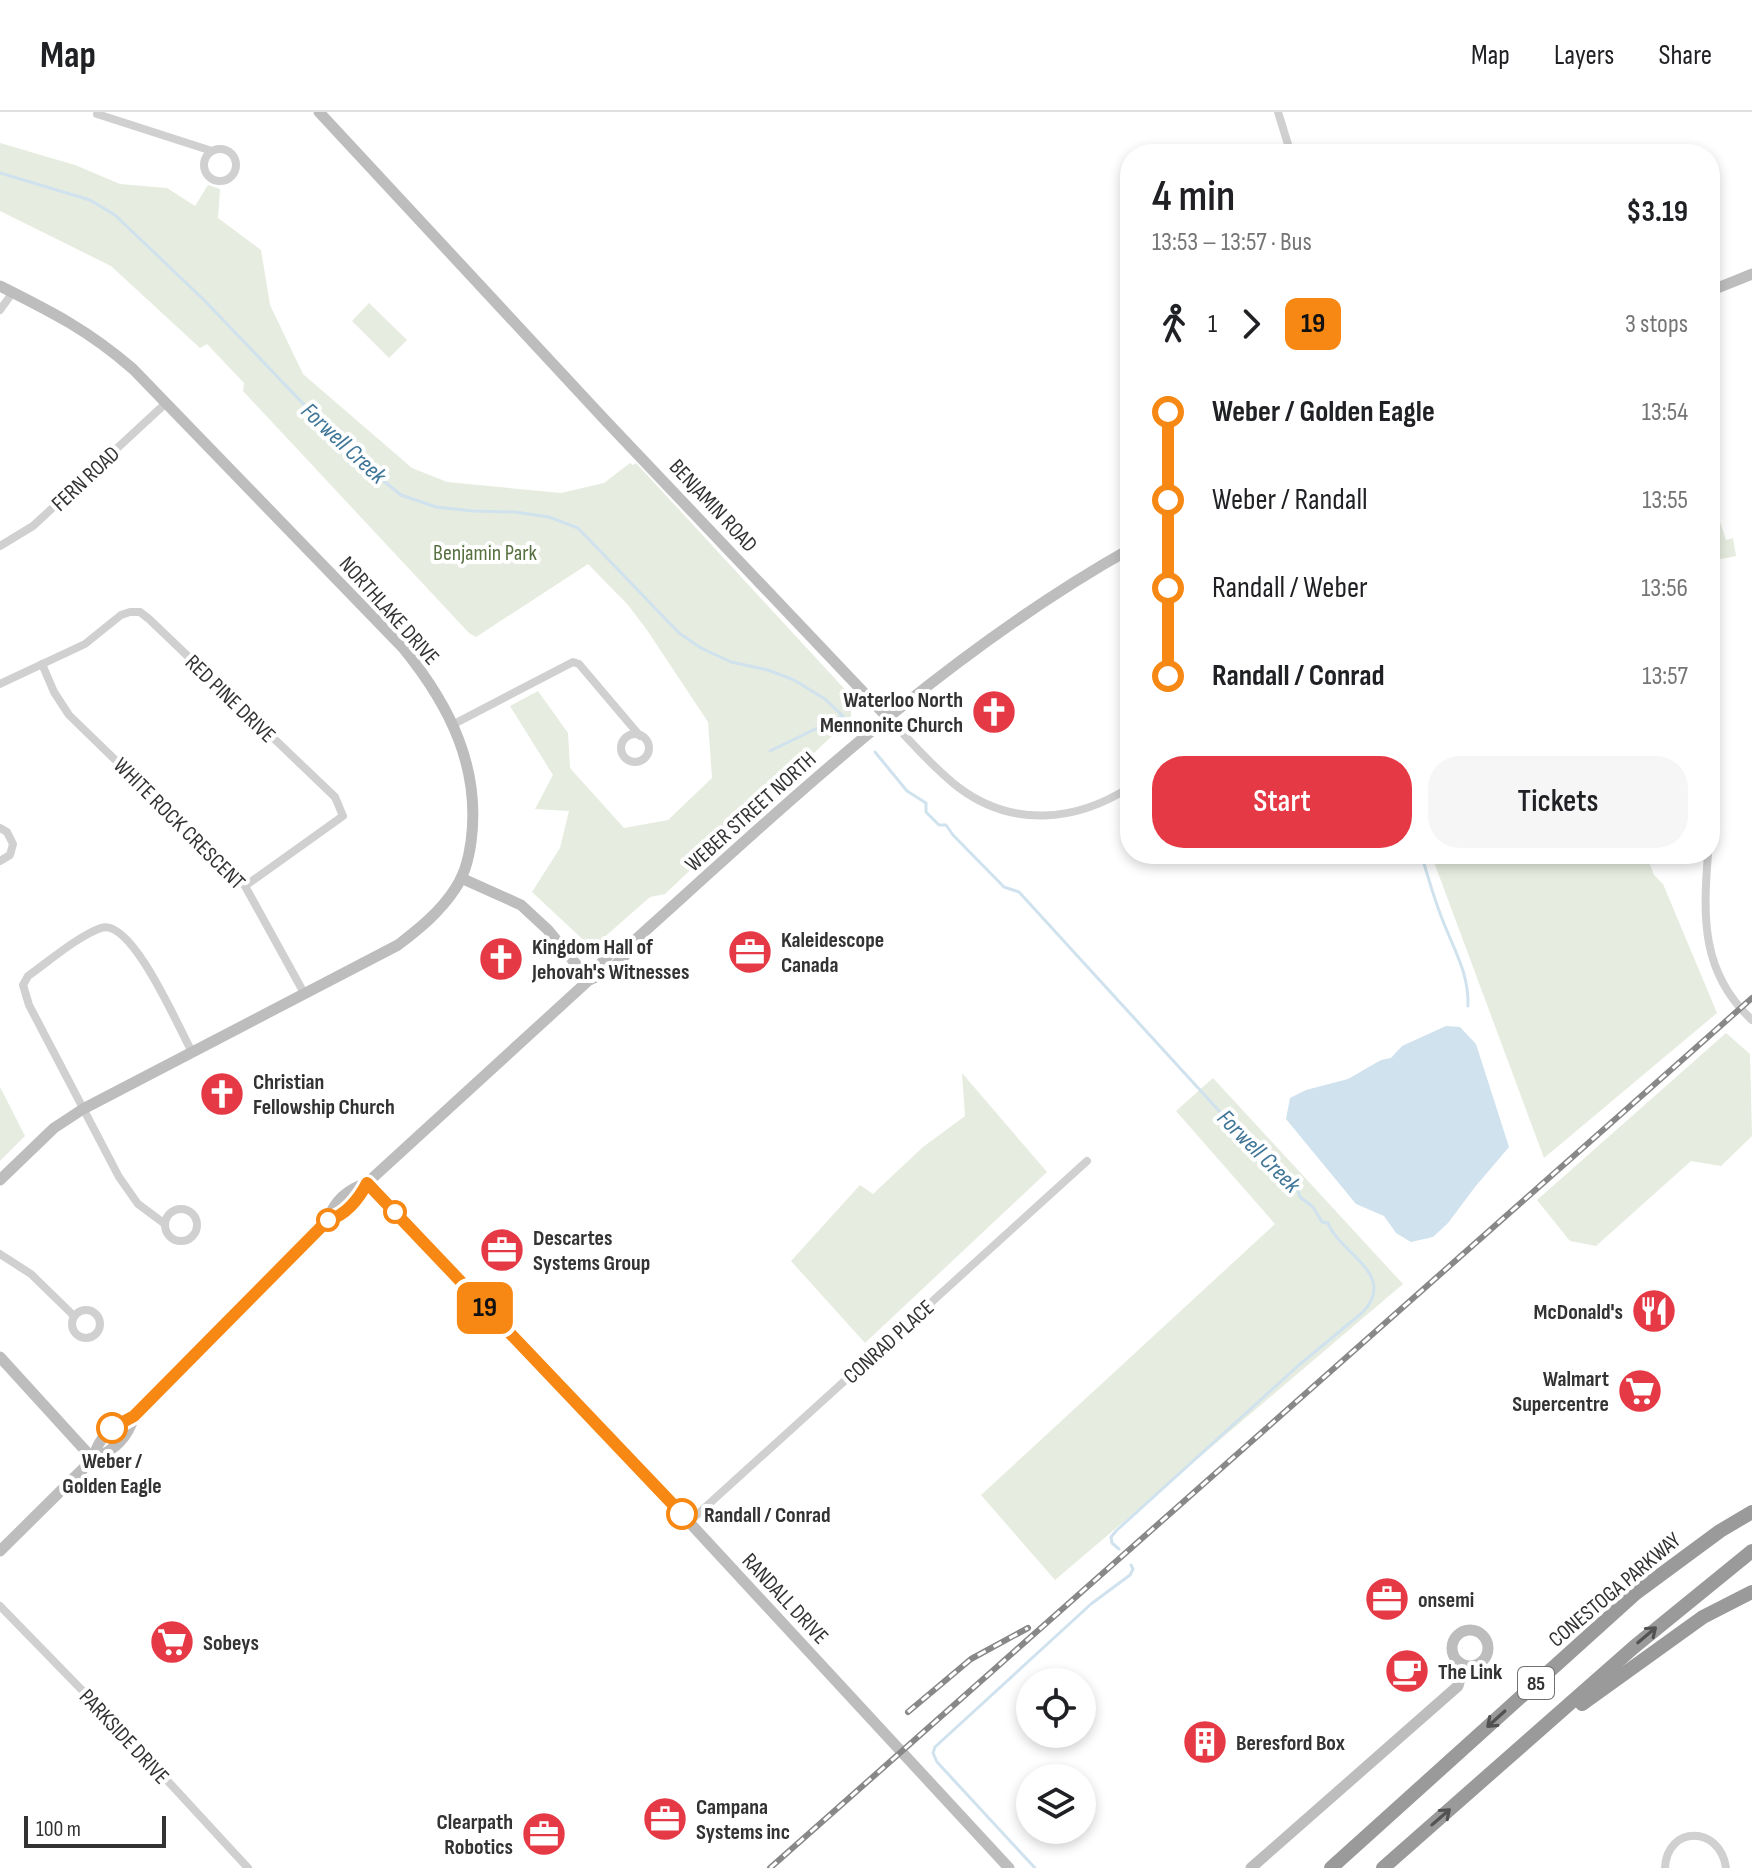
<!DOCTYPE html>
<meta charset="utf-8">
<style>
body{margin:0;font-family:"Sofia Sans Condensed",sans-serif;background:#f6f6f6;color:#202124;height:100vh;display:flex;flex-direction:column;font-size:30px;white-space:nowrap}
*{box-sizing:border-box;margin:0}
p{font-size:26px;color:#757577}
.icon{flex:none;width:44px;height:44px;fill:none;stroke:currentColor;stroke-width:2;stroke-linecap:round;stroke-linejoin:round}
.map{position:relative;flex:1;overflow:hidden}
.side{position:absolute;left:1120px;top:32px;width:600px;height:720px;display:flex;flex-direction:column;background:#fff;border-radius:32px;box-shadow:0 4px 12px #0003}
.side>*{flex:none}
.badge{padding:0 16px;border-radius:12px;font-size:28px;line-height:52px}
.fabs{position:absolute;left:1016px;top:1556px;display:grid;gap:16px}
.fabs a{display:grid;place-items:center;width:80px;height:80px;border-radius:50%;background:#fff;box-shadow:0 4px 12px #0003;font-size:40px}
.scale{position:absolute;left:24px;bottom:20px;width:142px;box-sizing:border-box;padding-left:8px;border:4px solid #333;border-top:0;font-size:22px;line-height:28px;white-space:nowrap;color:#333;-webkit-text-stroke:6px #fff;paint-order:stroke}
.map>.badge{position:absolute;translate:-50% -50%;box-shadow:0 0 0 4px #fff}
.legs{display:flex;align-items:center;gap:12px;height:88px;padding:0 32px;font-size:26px}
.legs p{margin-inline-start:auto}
.overview{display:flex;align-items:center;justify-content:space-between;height:136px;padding:0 32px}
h1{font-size:44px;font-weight:600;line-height:60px}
.cta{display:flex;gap:16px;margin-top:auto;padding:16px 32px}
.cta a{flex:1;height:92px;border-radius:32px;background:#e63946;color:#fff;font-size:32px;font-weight:600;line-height:92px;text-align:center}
.cta a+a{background:#f6f6f6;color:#202124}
ul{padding:0 32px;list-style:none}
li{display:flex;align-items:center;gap:28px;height:88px;font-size:30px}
li i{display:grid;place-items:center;width:12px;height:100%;margin:0 10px;background:currentColor}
li i::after{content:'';width:20px;height:20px;margin:-10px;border:6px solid;border-radius:50%;background:#fff}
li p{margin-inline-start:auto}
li:first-child i{background:linear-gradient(#0000 50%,currentColor 0)}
li:last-child i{background:linear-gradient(currentColor 50%,#0000 0)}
header{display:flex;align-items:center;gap:48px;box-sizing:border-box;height:112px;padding:0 40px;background:#fff;border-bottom:2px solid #e0e0e0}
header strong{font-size:38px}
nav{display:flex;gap:44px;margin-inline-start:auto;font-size:28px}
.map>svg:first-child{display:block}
.green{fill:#e6ecdf}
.water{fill:#cfe2ee}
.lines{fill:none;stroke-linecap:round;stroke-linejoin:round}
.stream{stroke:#cfe2ee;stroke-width:3}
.street{stroke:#d0d0d0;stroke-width:8}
.secondary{stroke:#bdbdbd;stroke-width:11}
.highway{stroke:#9a9a9a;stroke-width:14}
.rail-casing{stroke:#888;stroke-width:6}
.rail{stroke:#fff;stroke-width:3;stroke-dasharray:9;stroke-linecap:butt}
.oneway{stroke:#525252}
.line-1-casing{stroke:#fff;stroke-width:18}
.line-1{stroke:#f78814;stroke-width:12}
.stop-1-dot{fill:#fff;stroke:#f78814;stroke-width:4}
.labels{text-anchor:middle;stroke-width:8;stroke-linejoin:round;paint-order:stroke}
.shield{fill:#fff;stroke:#707070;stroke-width:2}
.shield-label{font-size:20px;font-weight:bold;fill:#333}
.street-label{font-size:22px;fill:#333;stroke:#fff}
.park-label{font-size:22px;fill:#56703f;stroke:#fff}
.poi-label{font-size:22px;font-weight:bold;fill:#333;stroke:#fff;text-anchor:start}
.stop-label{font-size:22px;font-weight:bold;fill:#333;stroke:#fff}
.water-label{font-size:24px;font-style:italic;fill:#3f7597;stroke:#fff}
</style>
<header>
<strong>Map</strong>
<nav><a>Map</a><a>Layers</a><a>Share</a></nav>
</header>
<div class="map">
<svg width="1752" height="1756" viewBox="0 0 1752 1756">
<rect width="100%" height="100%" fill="#fff"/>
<g class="green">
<path d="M 0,31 L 75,53 L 120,72 L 167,76 L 195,94 L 208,73 L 220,77 L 218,106 L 261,138 L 270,193 L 303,262 L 412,356 L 447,370 L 561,381 L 604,371 L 630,351 L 633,353 L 636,351 L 851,584 L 851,606 L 665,782 L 650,785 L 592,836 L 532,780 L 560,736 L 569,699 L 535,697 L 553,663 L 510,594 L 538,579 L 568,621 L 570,656 L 624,716 L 668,708 L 712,666 L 708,610 L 647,518 L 628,493 L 588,452 L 476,525 L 469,521 L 243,279 L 244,271 L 207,232 L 200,236 L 111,154 L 0,99 Z"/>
<path d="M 369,191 L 407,228 L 389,246 L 352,209 Z"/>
<path d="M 1720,410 L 1726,428 L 1733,426 L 1736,444 L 1711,449 L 1710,412 Z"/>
<path d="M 1431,742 L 1646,742 L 1654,763 L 1663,772 L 1717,901 L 1544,1046 Z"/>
<path d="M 1726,921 L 1750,942 L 1752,1024 L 1721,1054 L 1691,1049 L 1596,1134 L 1570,1129 L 1537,1088 Z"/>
<path d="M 962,961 L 1047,1060 L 865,1231 L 791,1149 L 860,1073 L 873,1082 L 923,1035 L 965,1004 Z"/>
<path d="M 1213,966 L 1403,1172 L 1055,1468 L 981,1383 L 1275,1112 L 1176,999 Z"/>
<path d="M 0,975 L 25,1024 L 0,1049 Z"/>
</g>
<path class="water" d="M 1446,914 L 1460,915 L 1476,932 L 1509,1035 L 1475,1075 L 1448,1111 L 1433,1125 L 1411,1130 L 1396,1121 L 1384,1104 L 1356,1092 L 1286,1007 L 1290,986 L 1306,978 L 1348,967 L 1381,948 L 1391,946 L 1402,934 Z"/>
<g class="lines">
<g class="stream">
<path d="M 0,61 L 90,88 L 115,103 L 205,189 L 355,346 L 401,383 L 436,395 L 473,399 L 515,400 L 549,405 L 578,416 L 679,521 L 701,536 L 731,550 L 768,558 L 794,568 L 825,587 L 846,607"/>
<path d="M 770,639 L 842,604"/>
<path d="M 875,640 L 907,679 L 926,691 L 926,700 L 939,713 L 946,713 L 953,723 L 1004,775 L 1019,780 L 1242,1024 L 1265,1044 L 1266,1049 C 1279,1057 1284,1072 1297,1076 L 1300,1085 L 1313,1095 L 1322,1110 L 1328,1111 C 1340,1142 1398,1162 1363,1200 L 1299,1253 L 1117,1418 L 1111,1425 L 1112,1431 L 1119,1437"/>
<path d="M 1421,742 C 1428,764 1434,787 1443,809 C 1454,838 1469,861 1468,894"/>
<path d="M 1035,1756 L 937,1650 L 933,1641 L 935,1635 L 1091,1492 L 1130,1463 L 1133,1457 L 1131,1453"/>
</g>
<g class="street">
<path d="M 1278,0 L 1291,42"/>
<path d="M 97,2 L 212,39"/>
<circle cx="220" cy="53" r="16"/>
<path d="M 0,198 L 13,180"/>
<path d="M 0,434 L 33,414 L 166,291"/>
<path d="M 42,552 L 54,580 L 69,603 L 245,774 L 304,881"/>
<path d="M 0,572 L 85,532 L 121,503 L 130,500 L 140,500 L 149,507 L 335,685 L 343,704 L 245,774"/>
<path d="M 1710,597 L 1714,635 L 1710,714"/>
<path d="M 887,605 C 910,628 932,655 958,675 C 1012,716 1076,710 1130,675"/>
<path d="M 452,613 L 573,550 L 579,552 L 640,624"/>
<circle cx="635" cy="636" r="14"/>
<path d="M 0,716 L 7,720 L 13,732 L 10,743 L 0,749"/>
<path d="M 1708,742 C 1703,805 1701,861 1752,908"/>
<circle cx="181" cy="1113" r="16"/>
<path d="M 165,1112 L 138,1092 L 119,1065 L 29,893 L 23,873 L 28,864 C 48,850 78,824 101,816 C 132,805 179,917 192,940"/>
<path d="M 0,1142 L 31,1162 L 74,1204"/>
<circle cx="86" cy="1212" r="14"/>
<path d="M 689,1410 L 1087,1049"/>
<path d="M 0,1494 L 117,1614 L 248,1756"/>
<path d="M 1665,1756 C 1667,1713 1720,1713 1726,1756"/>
</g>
<g class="secondary">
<path d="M 319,0 L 606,309 L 887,605"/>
<path d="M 0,174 C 52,200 88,218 133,257 L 404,537 C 450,594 481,656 471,730 C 469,745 464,764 455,777 C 440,800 419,817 398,833 L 83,997 L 54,1016 L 0,1068"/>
<path d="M 1710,179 L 1752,162"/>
<path d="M 461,766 L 521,793 L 548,818 L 589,868"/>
<path d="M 589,868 C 608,861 626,847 634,829 C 791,688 945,541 1130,437"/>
<path d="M 367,1071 L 689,1410 L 1009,1756"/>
<path d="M 328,1108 C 345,1104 359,1087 367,1071 L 589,868 C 600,850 614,834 634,829"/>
<path d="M 0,1245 L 93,1347"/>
<path d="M 93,1347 C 98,1326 113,1311 134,1304 L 328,1108 C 334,1089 348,1077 367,1071"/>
<path d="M 0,1439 L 93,1347 C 114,1339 128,1326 134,1304"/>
<circle cx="1470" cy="1536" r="18"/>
<path d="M 1251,1756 L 1458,1574 L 1464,1554"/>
</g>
<g class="highway">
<path d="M 1582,1592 L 1703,1505 L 1752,1480"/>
<path d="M 1331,1756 L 1636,1481 L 1720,1419 L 1752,1400"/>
<path d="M 1383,1756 L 1634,1535 L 1752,1439"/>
</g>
<g class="rail-casing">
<g id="rail">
<path d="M 908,1600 L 971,1547 L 1028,1516"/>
<path d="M 770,1756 L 1752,886"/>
</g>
</g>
<use href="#rail" class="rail"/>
</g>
<defs><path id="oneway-shaft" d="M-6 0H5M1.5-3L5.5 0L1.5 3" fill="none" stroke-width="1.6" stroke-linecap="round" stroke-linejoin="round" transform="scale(2)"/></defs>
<g class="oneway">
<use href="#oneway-shaft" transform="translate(1647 1523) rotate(-40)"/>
<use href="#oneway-shaft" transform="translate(1496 1607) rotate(138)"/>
<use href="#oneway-shaft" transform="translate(1441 1705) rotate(-41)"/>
</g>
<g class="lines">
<g class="line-1-casing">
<path id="line-1" d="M 112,1316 L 134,1304 L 328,1108 C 345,1104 359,1087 367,1071 L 682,1402"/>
</g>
<use href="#line-1" class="line-1"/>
</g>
<defs>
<g id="church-disc" transform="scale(2.3)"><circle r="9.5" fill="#e63946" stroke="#fff"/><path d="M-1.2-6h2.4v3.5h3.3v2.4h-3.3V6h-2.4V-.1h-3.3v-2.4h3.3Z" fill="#fff"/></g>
<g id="office-disc" transform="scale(2.3)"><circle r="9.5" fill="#e63946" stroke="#fff"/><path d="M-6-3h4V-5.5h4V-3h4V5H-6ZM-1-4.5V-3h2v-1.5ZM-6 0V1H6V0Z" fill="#fff"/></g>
<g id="restaurant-disc" transform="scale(2.3)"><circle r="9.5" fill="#e63946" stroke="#fff"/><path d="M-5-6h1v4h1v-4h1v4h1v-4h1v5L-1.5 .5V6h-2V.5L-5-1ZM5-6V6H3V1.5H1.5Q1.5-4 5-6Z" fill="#fff"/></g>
<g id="supermarket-disc" transform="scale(2.3)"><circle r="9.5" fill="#e63946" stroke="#fff"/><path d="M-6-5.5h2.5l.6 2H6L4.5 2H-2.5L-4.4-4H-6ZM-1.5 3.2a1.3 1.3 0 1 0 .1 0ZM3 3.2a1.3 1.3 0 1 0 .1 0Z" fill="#fff"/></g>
<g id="cafe-disc" transform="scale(2.3)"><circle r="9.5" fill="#e63946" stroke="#fff"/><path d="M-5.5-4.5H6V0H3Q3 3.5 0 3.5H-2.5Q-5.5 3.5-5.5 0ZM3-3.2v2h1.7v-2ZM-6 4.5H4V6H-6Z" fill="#fff"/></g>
<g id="building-disc" transform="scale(2.3)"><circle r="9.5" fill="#e63946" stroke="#fff"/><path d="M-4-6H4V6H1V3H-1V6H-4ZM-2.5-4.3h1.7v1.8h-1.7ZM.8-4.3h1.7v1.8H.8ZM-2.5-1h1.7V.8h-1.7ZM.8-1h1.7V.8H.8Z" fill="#fff"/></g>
</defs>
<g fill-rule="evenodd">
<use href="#church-disc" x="994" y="600"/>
<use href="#office-disc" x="750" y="840"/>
<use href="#church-disc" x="501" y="847"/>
<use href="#church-disc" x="222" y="982"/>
<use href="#office-disc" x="502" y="1138"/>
<use href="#restaurant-disc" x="1654" y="1199"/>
<use href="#supermarket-disc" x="1640" y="1279"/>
<use href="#office-disc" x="1387" y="1487"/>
<use href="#supermarket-disc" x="172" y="1530"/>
<use href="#cafe-disc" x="1407" y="1559"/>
<use href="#building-disc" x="1205" y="1630"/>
<use href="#office-disc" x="665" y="1707"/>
<use href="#office-disc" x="544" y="1722"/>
</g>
<g class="stop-1-dot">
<circle cx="395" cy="1100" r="10"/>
<circle cx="328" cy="1108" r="10"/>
<circle cx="112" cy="1316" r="14"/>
<circle cx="682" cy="1402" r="14"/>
</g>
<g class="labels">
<rect class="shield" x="1518" y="1555" width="36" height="32" rx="6"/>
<g class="shield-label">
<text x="1536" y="1578">85</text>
</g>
<g class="street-label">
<text transform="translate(85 366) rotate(-43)" y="8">FERN ROAD</text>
<text transform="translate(714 393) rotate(47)" y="8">BENJAMIN ROAD</text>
<text transform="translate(390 498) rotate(48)" y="8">NORTHLAKE DRIVE</text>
<text transform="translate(231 586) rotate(44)" y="8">RED PINE DRIVE</text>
<text transform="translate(750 699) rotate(-42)" y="8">WEBER STREET NORTH</text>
<text transform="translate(180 711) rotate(45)" y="8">WHITE ROCK CRESCENT</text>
<text transform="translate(888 1229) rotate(-42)" y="8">CONRAD PLACE</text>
<text transform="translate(1614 1477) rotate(-40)" y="8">CONESTOGA PARKWAY</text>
<text transform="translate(786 1486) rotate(47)" y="8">RANDALL DRIVE</text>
<text transform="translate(125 1624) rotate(47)" y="8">PARKSIDE DRIVE</text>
</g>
<g class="park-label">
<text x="485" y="448">Benjamin Park</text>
</g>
<g class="poi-label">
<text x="963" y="595" text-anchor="end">Waterloo North<tspan x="963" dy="25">Mennonite Church</tspan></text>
<text x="781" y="835">Kaleidescope<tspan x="781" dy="25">Canada</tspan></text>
<text x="532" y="842">Kingdom Hall of<tspan x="532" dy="25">Jehovah's Witnesses</tspan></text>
<text x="253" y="977">Christian<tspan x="253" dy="25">Fellowship Church</tspan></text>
<text x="533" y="1133">Descartes<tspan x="533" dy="25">Systems Group</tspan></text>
<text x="1623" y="1207" text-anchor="end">McDonald's</text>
<text x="1609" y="1274" text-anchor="end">Walmart<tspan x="1609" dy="25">Supercentre</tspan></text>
<text x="1418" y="1495">onsemi</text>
<text x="203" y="1538">Sobeys</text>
<text x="1438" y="1567">The Link</text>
<text x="1236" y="1638">Beresford Box</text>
<text x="696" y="1702">Campana<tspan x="696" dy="25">Systems inc</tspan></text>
<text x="513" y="1717" text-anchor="end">Clearpath<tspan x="513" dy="25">Robotics</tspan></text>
</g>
<g class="stop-label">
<text x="112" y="1356">Weber /<tspan x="112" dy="25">Golden Eagle</tspan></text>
<text x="704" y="1410" text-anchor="start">Randall / Conrad</text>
</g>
<g class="water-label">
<text transform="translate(344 331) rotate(43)" y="8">Forwell Creek</text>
<text transform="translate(1259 1039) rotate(45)" y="8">Forwell Creek</text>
</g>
</g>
</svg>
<div class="fabs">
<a><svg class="icon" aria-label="locate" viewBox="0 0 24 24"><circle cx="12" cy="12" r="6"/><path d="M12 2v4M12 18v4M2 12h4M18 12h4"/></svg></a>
<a><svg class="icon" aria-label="layers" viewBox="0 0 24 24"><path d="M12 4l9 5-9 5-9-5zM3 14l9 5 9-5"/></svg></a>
</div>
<div class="scale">100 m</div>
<b class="badge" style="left:485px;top:1196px;background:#f78814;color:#111">19</b>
<section class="side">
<div class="overview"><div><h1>4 min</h1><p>13:53 – 13:57 · Bus</p></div><b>$3.19</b></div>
<div class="legs"><svg class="icon" aria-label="walk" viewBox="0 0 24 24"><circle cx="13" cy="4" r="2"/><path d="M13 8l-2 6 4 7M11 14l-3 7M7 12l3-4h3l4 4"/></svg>1<svg class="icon" aria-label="forward" viewBox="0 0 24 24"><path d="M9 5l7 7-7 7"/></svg><b class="badge" style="background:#f78814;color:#111">19</b><p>3 stops</p></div>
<ul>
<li><i style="color:#f78814"></i><b>Weber / Golden Eagle</b><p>13:54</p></li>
<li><i style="color:#f78814"></i><span>Weber / Randall</span><p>13:55</p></li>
<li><i style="color:#f78814"></i><span>Randall / Weber</span><p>13:56</p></li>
<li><i style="color:#f78814"></i><b>Randall / Conrad</b><p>13:57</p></li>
</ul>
<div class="cta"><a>Start</a><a>Tickets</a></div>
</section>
</div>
